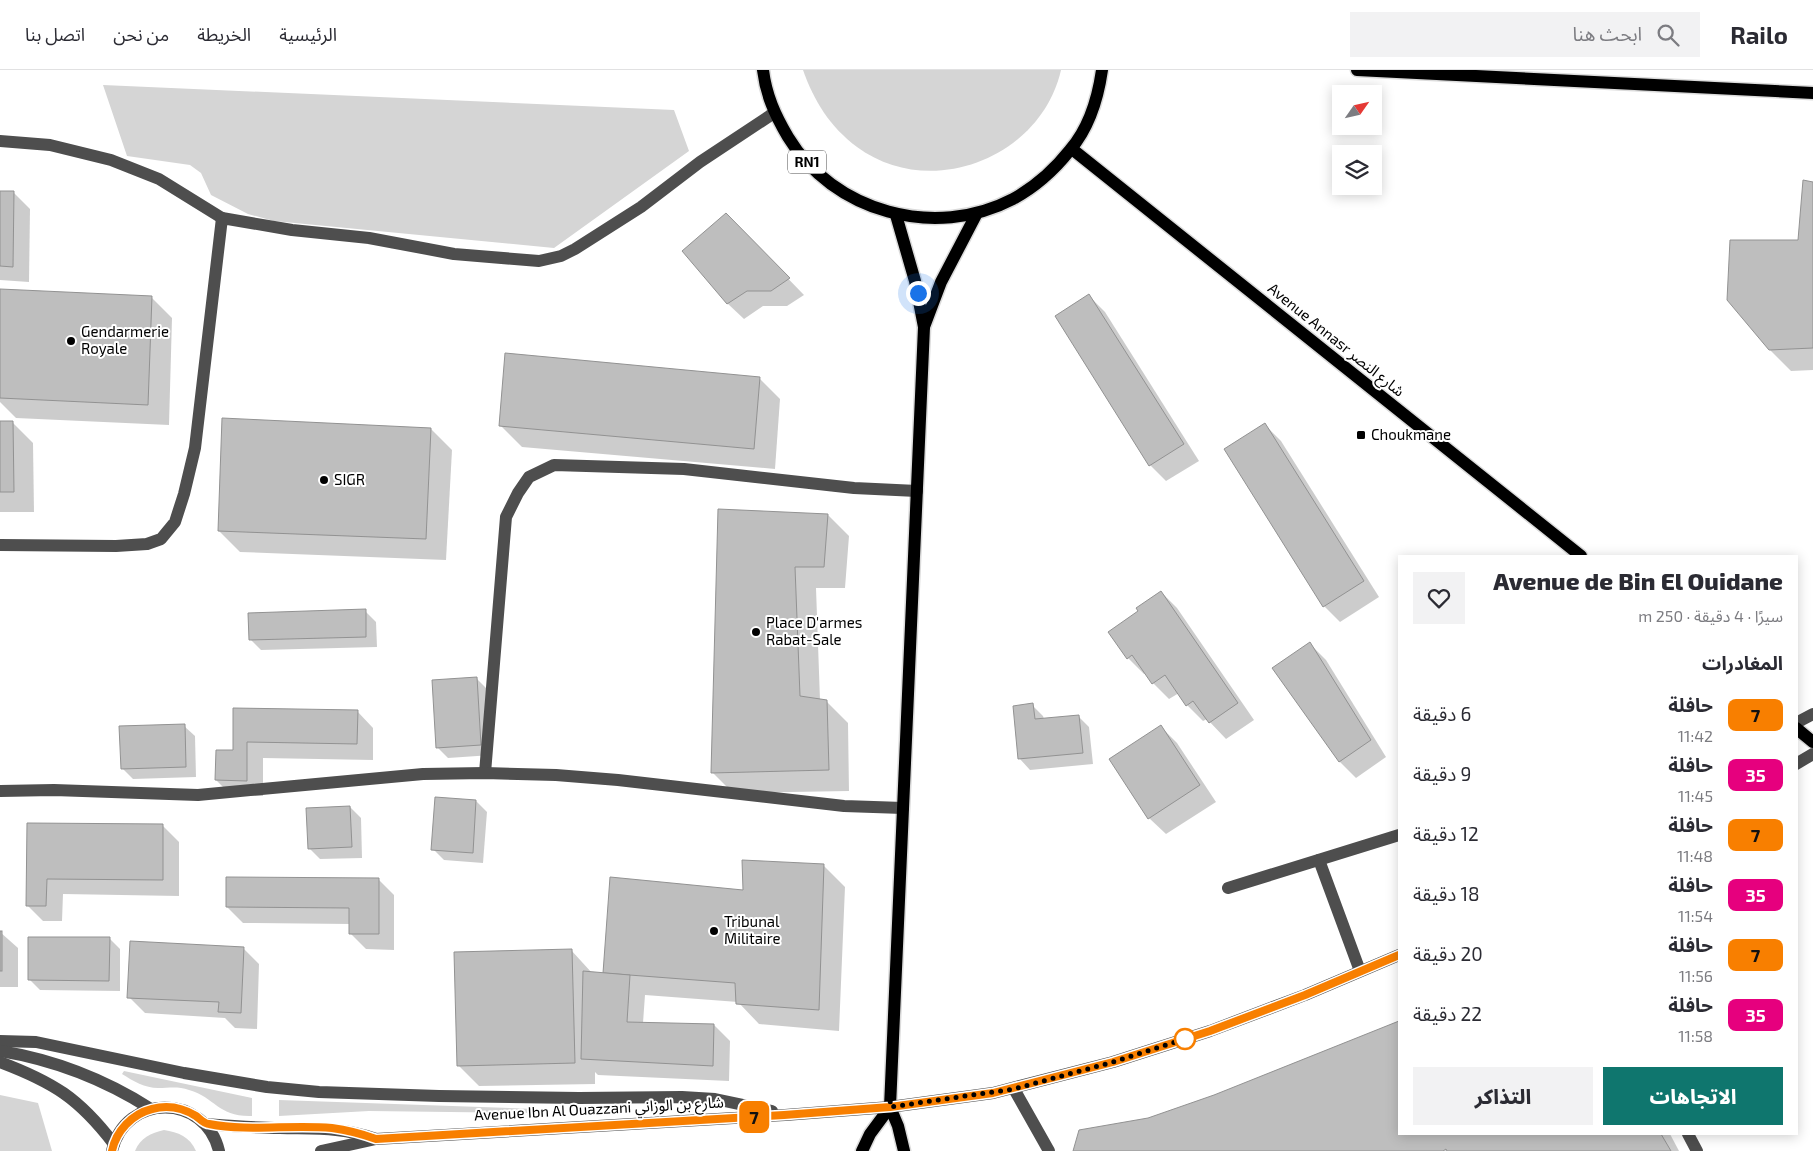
<!DOCTYPE html>
<html lang="ar">
<meta charset="utf-8">
<style>
body{margin:0;font-family:"Exo 2","Noto Sans Arabic",sans-serif;background:#f2f2f3;color:#2b2b33;direction:rtl;height:100vh;display:flex;flex-direction:column;font-size:19px;white-space:nowrap}
*{box-sizing:border-box;margin:0}
p{font-size:16px;color:#7c7c81}
.icon{flex:none;width:28px;height:28px;fill:none;stroke:currentColor;stroke-width:2;stroke-linecap:round;stroke-linejoin:round}
.map{position:relative;flex:1;overflow:hidden;direction:ltr}
.sheet{position:absolute;left:1398px;top:485px;width:400px;height:580px;display:flex;flex-direction:column;background:#fff;border-radius:0px;box-shadow:0 2px 12px #0003;direction:rtl}
.sheet>*{flex:none}
.badge{padding:0 10px;border-radius:8px;font-size:18px;line-height:32px}
.needle{width:32px;rotate:56deg}
.controls{position:absolute;left:1332px;top:15px;display:grid;gap:10px}
.controls a{display:grid;place-items:center;width:50px;height:50px;border-radius:0px;background:#fff;box-shadow:0 2px 12px #0003;font-size:25px}
.you{position:absolute;width:25px;height:25px;margin:-12px;border:4px solid #fff;border-radius:50%;background:#1a73e8;box-shadow:0 0 0 8px #1a73e833}
.map>.badge{position:absolute;translate:-50% -50%;box-shadow:0 0 0 2px #fff}
h2{padding:0 15px;font-size:19px;line-height:45px}
.round{display:grid;place-items:center;flex:none;width:52px;height:52px;border-radius:0px;background:#f2f2f3}
.headline{display:flex;align-items:center;justify-content:space-between;height:85px;padding:0 15px}
h1{font-size:24px;font-weight:800;line-height:38px}
.button{display:flex;gap:10px;margin-top:auto;padding:10px 15px}
.button a{flex:1;height:58px;border-radius:0px;background:#0f766e;color:#fff;font-size:20px;font-weight:800;line-height:58px;text-align:center}
.button a+a{background:#f2f2f3;color:#2b2b33}
ul{padding:0;list-style:none}
li{display:flex;align-items:center;gap:15px;height:60px;padding:0 15px}
li div{flex:1}
li b{display:block;font-size:19px}
li em{font-style:normal}
li .badge{min-width:55px;font-weight:700;text-align:center}
header{display:flex;align-items:center;gap:30px;box-sizing:border-box;height:70px;padding:0 25px;background:#fff;border-bottom:1px solid #e1e1e2}
header strong{font-size:24px}
nav{display:flex;gap:28px;margin-inline-start:auto;font-size:18px}
.search{width:350px;height:45px;background:#f2f2f3;display:flex;align-items:center;gap:12px;box-sizing:border-box;padding:0 18px;border-radius:0px;color:#7c7c81;font-size:19px}
.map>svg:first-child{display:block}
.green{fill:#d5d5d5}
.shadow{fill:#0003}
.building{fill:#bebebe;stroke:#929292}
.lines{fill:none;stroke-linecap:round;stroke-linejoin:round}
.major-casing{stroke:#dbdbdb;stroke-width:15}
.minor{stroke:#4e4e4e;stroke-width:12}
.major{stroke:#000;stroke-width:12}
.line-casing{stroke:#fff;stroke-width:11}
.line{stroke:#f87f00;stroke-width:8}
.walk{stroke:#000;stroke-width:5;stroke-dasharray:0 9}
.poi-dot{fill:#000;stroke:#fff;stroke-width:2}
.stop-dot{fill:#fff;stroke:#f87f00;stroke-width:2.5}
.labels{text-anchor:middle;stroke-width:4;stroke-linejoin:round;paint-order:stroke}
.shield{fill:#fff;stroke:#4c4c4c;stroke-width:1}
.shield-label{font-size:14px;font-weight:bold;fill:#000}
.poi-label{font-size:15px;fill:#000;stroke:#fff;text-anchor:start}
.street-label{font-size:15px;fill:#000;stroke:#fff}
</style>
<header>
<strong>Railo</strong>
<div class="search"><svg class="icon" aria-label="search" viewBox="0 0 24 24"><circle cx="10" cy="10" r="6"/><path d="M15 15l6 6"/></svg>ابحث هنا</div>
<nav><a>الرئيسية</a><a>الخريطة</a><a>من نحن</a><a>اتصل بنا</a></nav>
</header>
<div class="map">
<svg width="1813" height="1081" viewBox="0 0 1813 1081">
<rect width="100%" height="100%" fill="#fff"/>
<g class="green">
<path d="M 803,0 L 1061,0 C 1041,88 930,131 857,77 C 830,57 814,31 803,0 Z"/>
<path d="M 103,15 L 674,40 L 689,81 L 554,178 L 274,151 L 248,144 L 211,125 L 201,103 L 190,95 L 127,86 Z"/>
<path d="M 124,1001 L 252,1028 L 252,1046 C 218,1047 216,1028 189,1020 C 178,1016 169,1018 158,1018 C 145,1018 133,1011 122,1004 Z"/>
<path d="M 0,1025 L 38,1033 L 52,1081 L 0,1081 Z"/>
<path d="M 279,1030 L 535,1039 L 536,1043 L 369,1041 L 279,1046 Z"/>
<path d="M 164,1060 C 178,1062 190,1067 196,1081 L 135,1081 C 140,1068 151,1063 164,1060 Z"/>
</g>
<g class="shadow">
<path d="M 1813,113 L 1813,300 L 1791,301 L 1770,280 Z"/>
<path d="M 0,122 L 14,123 L 30,139 L 29,212 L 0,210 Z"/>
<path d="M 742,161 L 804,225 L 787,236 L 763,236 L 744,249 L 727,233 Z"/>
<path d="M 0,221 L 151,227 L 172,248 L 169,355 L 16,348 L 0,332 Z"/>
<path d="M 1089,226 L 1105,242 L 1199,391 L 1166,411 L 1150,395 Z"/>
<path d="M 759,308 L 780,329 L 775,399 L 522,377 L 501,356 Z"/>
<path d="M 0,352 L 12,352 L 33,373 L 34,442 L 0,442 Z"/>
<path d="M 1265,355 L 1281,371 L 1379,527 L 1340,552 L 1324,536 Z"/>
<path d="M 431,359 L 452,380 L 446,490 L 240,482 L 219,461 Z"/>
<path d="M 719,440 L 828,445 L 849,466 L 845,518 L 816,518 L 820,630 L 827,632 L 848,653 L 849,721 L 733,723 L 712,702 Z"/>
<path d="M 1161,522 L 1177,538 L 1254,650 L 1226,669 L 1207,649 L 1203,651 L 1187,635 L 1179,623 L 1169,629 L 1153,613 L 1146,603 L 1144,604 L 1128,588 L 1139,541 Z"/>
<path d="M 365,541 L 376,552 L 377,577 L 261,580 L 250,569 Z"/>
<path d="M 1310,574 L 1326,590 L 1386,687 L 1356,708 L 1340,692 Z"/>
<path d="M 476,608 L 487,619 L 492,685 L 448,688 L 437,677 Z"/>
<path d="M 1032,635 L 1043,646 L 1044,649 L 1078,646 L 1089,657 L 1093,694 L 1030,700 L 1020,689 Z"/>
<path d="M 235,639 L 357,641 L 373,658 L 373,690 L 263,688 L 263,726 L 232,726 L 216,710 L 234,681 Z"/>
<path d="M 184,656 L 195,666 L 196,707 L 133,709 L 122,698 Z"/>
<path d="M 1161,657 L 1177,673 L 1216,732 L 1166,764 L 1149,748 L 1111,689 Z"/>
<path d="M 476,731 L 487,742 L 483,793 L 444,790 L 433,779 Z"/>
<path d="M 350,737 L 361,748 L 362,788 L 320,789 L 309,778 Z"/>
<path d="M 28,754 L 163,756 L 179,772 L 179,826 L 63,824 L 62,851 L 43,851 L 27,835 Z"/>
<path d="M 824,796 L 845,817 L 839,961 L 759,954 L 738,932 L 645,925 L 643,953 L 714,955 L 730,971 L 729,1011 L 598,1005 L 595,1002 L 595,1014 L 479,1016 L 458,995 L 571,880 L 592,903 L 604,904 L 744,821 Z"/>
<path d="M 378,809 L 394,825 L 394,880 L 366,879 L 350,863 L 350,854 L 243,853 L 227,837 Z"/>
<path d="M 0,862 L 18,878 L 18,917 L 0,917 Z"/>
<path d="M 109,868 L 120,879 L 120,921 L 40,920 L 29,909 Z"/>
<path d="M 243,878 L 259,894 L 257,959 L 235,958 L 225,948 L 145,943 L 129,927 Z"/>
<path d="M 1399,1064 L 1670,1064 L 1679,1081 L 1074,1081 Z"/>
</g>
<g class="building">
<path d="M 1803,110 L 1813,112 L 1813,278 L 1769,280 L 1727,230 L 1730,170 L 1798,170 Z"/>
<path d="M 0,121 L 14,121 L 13,197 L 0,196 Z"/>
<path d="M 726,143 L 790,208 L 771,221 L 747,221 L 727,234 L 682,181 Z"/>
<path d="M 0,219 L 152,226 L 148,335 L 0,328 Z"/>
<path d="M 1089,224 L 1184,374 L 1149,396 L 1055,246 Z"/>
<path d="M 505,283 L 760,307 L 754,379 L 499,356 Z"/>
<path d="M 222,348 L 431,358 L 426,469 L 218,461 Z"/>
<path d="M 0,351 L 13,351 L 14,422 L 0,422 Z"/>
<path d="M 1265,353 L 1364,511 L 1323,537 L 1224,379 Z"/>
<path d="M 718,439 L 828,444 L 824,497 L 795,497 L 800,626 L 827,630 L 829,700 L 711,703 Z"/>
<path d="M 1161,521 L 1238,633 L 1209,653 L 1193,631 L 1186,636 L 1165,605 L 1152,614 L 1132,585 L 1127,589 L 1108,562 L 1138,541 L 1136,538 Z"/>
<path d="M 366,539 L 366,567 L 249,570 L 248,543 Z"/>
<path d="M 1310,572 L 1371,670 L 1339,692 L 1272,598 Z"/>
<path d="M 477,607 L 481,675 L 436,678 L 432,610 Z"/>
<path d="M 1033,633 L 1035,649 L 1079,645 L 1083,683 L 1018,689 L 1013,636 Z"/>
<path d="M 233,638 L 358,640 L 357,674 L 247,672 L 247,711 L 215,710 L 216,680 L 233,680 Z"/>
<path d="M 185,654 L 186,697 L 121,699 L 119,656 Z"/>
<path d="M 1161,655 L 1200,715 L 1148,749 L 1109,689 Z"/>
<path d="M 435,727 L 476,730 L 473,783 L 431,780 Z"/>
<path d="M 350,736 L 352,777 L 308,779 L 306,738 Z"/>
<path d="M 27,753 L 163,754 L 163,810 L 47,809 L 46,836 L 26,836 Z"/>
<path d="M 742,790 L 824,794 L 819,940 L 736,934 L 735,913 L 603,903 L 610,807 L 743,820 Z"/>
<path d="M 226,807 L 379,808 L 379,864 L 349,864 L 349,838 L 226,837 Z"/>
<rect x="0" y="861" width="2" height="40"/>
<path d="M 28,867 L 110,867 L 109,911 L 28,910 Z"/>
<path d="M 130,871 L 244,877 L 241,943 L 218,942 L 219,932 L 127,928 Z"/>
<path d="M 572,879 L 575,993 L 457,996 L 454,882 Z"/>
<path d="M 583,901 L 630,905 L 627,952 L 714,954 L 713,996 L 581,989 Z"/>
<path d="M 1399,951 L 1399,1064 L 1661,1064 L 1671,1081 L 1447,1081 L 1446,1079 L 1443,1081 L 1073,1081 L 1079,1060 L 1148,1048 L 1214,1025 Z"/>
</g>
<g class="lines">
<g class="major-casing">
<g id="major">
<path d="M 763,0 C 766,25 775,45 788,67 C 833,142 935,170 1013,129 C 1035,117 1055,99 1070,80 C 1089,58 1098,28 1102,0"/>
<path d="M 1357,0 L 1813,23"/>
<path d="M 1072,79 L 1581,486"/>
<path d="M 896,145 L 915,211 L 924,257 L 890,1037 L 898,1056 L 904,1081"/>
<path d="M 924,257 L 941,212 L 977,143"/>
<path d="M 1796,658 L 1813,672"/>
<path d="M 862,1081 L 870,1064 L 890,1037"/>
</g>
</g>
<g class="minor">
<path d="M 0,71 L 50,75 L 111,90 L 159,109 L 222,148"/>
<path d="M 0,475 L 116,476 L 147,474 L 161,469 L 175,452 L 184,424 L 195,378 L 222,148 L 292,160 L 369,168 L 454,184 L 539,191 L 561,186 L 575,179 L 641,137 L 700,92 L 774,43"/>
<path d="M 1796,653 L 1813,644"/>
<path d="M 1796,694 L 1813,684"/>
<path d="M 485,703 L 506,447 L 518,423 L 529,407 L 554,395 L 684,399 L 854,418 L 917,421"/>
<path d="M 0,721 L 54,720 L 198,725 L 423,704 L 485,703 L 556,705 L 618,710 L 844,736 L 903,738"/>
<path d="M 1319,790 L 1360,901"/>
<path d="M 1228,818 L 1399,765"/>
<path d="M 0,971 L 36,972 L 184,1003 L 267,1017 L 319,1022 L 439,1026 L 579,1028 L 682,1027 L 715,1029 L 772,1041"/>
<path d="M 0,981 C 55,990 104,1009 151,1039"/>
<path d="M 0,992 C 53,1012 79,1028 114,1074"/>
<path d="M 1014,1019 L 1049,1081"/>
<path d="M 206,1054 C 231,1056 255,1058 280,1058 C 316,1059 341,1057 376,1069"/>
<path d="M 1688,1064 L 1697,1081"/>
<path d="M 112,1081 C 125,1023 205,1023 219,1081"/>
<path d="M 321,1081 L 376,1069 L 785,1045 L 890,1037 L 993,1023 L 1113,992 L 1210,961 L 1305,925 L 1399,885"/>
</g>
<use href="#major" class="major"/>
</g>
<g class="lines">
<g class="line-casing">
<path id="line" d="M 112,1081 C 116,1061 132,1044 152,1039 C 167,1035 183,1038 196,1046 C 200,1049 204,1054 209,1054 C 249,1062 291,1054 332,1058 C 347,1060 362,1064 376,1069 L 784,1045 L 890,1037 L 993,1023 L 1113,992 L 1210,961 L 1305,925 L 1399,885"/>
</g>
<use href="#line" class="line"/>
<path class="walk" d="M 918,223 L 924,257 L 890,1037 L 1014,1019 L 1113,992 L 1185,969"/>
</g>
<g class="poi-dot">
<circle cx="71" cy="271" r="5"/>
<rect x="1356" y="360" width="10" height="10" rx="2.5"/>
<circle cx="324" cy="410" r="5"/>
<circle cx="756" cy="562" r="5"/>
<circle cx="714" cy="861" r="5"/>
</g>
<circle class="stop-dot" cx="1185" cy="969" r="10"/>
<g class="labels">
<rect class="shield" x="788" y="80.5" width="38" height="23" rx="4"/>
<g class="shield-label">
<text x="807" y="97">RN1</text>
</g>
<g class="poi-label">
<text x="81" y="267">Gendarmerie<tspan x="81" dy="17">Royale</tspan></text>
<text x="1371" y="370">Choukmane</text>
<text x="334" y="415">SIGR</text>
<text x="766" y="558">Place D'armes<tspan x="766" dy="17">Rabat-Sale</tspan></text>
<text x="724" y="857">Tribunal<tspan x="724" dy="17">Militaire</tspan></text>
</g>
<g class="street-label">
<text transform="translate(1336 270) rotate(39)" y="5">Avenue Annasr شارع النصر</text>
<text transform="translate(599 1039) rotate(-3)" y="5">Avenue Ibn Al Ouazzani شارع بن الوزاني</text>
</g>
</g>
</svg>
<div class="controls">
<a><svg class="needle" viewBox="-14 -14 28 28"><path d="M0-13l5 13h-10z" fill="#e53935"/><path d="M0 13l5-13h-10z" fill="#7c7c81"/></svg></a>
<a><svg class="icon" aria-label="layers" viewBox="0 0 24 24"><path d="M12 4l9 5-9 5-9-5zM3 14l9 5 9-5"/></svg></a>
</div>
<div class="you" style="left:918px;top:223px"></div>
<b class="badge" style="left:754px;top:1047px;background:#f87f00;color:#111">7</b>
<section class="sheet">
<div class="headline"><div><h1>Avenue de Bin El Ouidane</h1><p>سيرًا · 4 دقيقة · 250 m</p></div><a class="round"><svg class="icon" aria-label="heart" viewBox="0 0 24 24"><path d="M12 20l-8-8c-3-5 5-10 8-4 3-6 11-1 8 4z"/></svg></a></div>
<h2>المغادرات</h2>
<ul>
<li><span class="badge" style="background:#f87f00;color:#111">7</span><div><b>حافلة</b><p>11:42</p></div><em>6 دقيقة</em></li>
<li><span class="badge" style="background:#e6007e;color:#fff">35</span><div><b>حافلة</b><p>11:45</p></div><em>9 دقيقة</em></li>
<li><span class="badge" style="background:#f87f00;color:#111">7</span><div><b>حافلة</b><p>11:48</p></div><em>12 دقيقة</em></li>
<li><span class="badge" style="background:#e6007e;color:#fff">35</span><div><b>حافلة</b><p>11:54</p></div><em>18 دقيقة</em></li>
<li><span class="badge" style="background:#f87f00;color:#111">7</span><div><b>حافلة</b><p>11:56</p></div><em>20 دقيقة</em></li>
<li><span class="badge" style="background:#e6007e;color:#fff">35</span><div><b>حافلة</b><p>11:58</p></div><em>22 دقيقة</em></li>
</ul>
<div class="button"><a>الاتجاهات</a><a>التذاكر</a></div>
</section>
</div>
